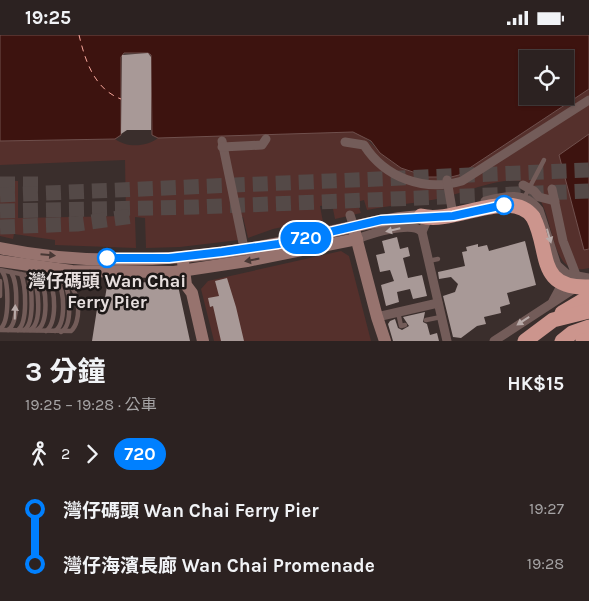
<!DOCTYPE html>
<html lang="zh-TW">
<meta charset="utf-8">
<style>
body{margin:0;font-family:Karla,"Noto Sans TC",sans-serif;background:#382f2e;color:#f1f3f6;height:100vh;display:flex;flex-direction:column;font-size:19px;white-space:nowrap}
*{box-sizing:border-box;margin:0}
p{font-size:16px;color:#a6a4a5}
.icon{flex:none;width:28px;height:28px;fill:none;stroke:currentColor;stroke-width:2;stroke-linecap:round;stroke-linejoin:round}
.map{position:relative;height:306px;overflow:hidden}
.panel{display:flex;flex-direction:column;background:#2c2221;flex:1}
.panel>*{flex:none}
.badge{padding:0 10px;border-radius:16px;font-size:18px;line-height:32px}
.buttons{position:absolute;left:519px;top:15px;display:grid;gap:10px}
.buttons a{display:grid;place-items:center;width:55px;height:55px;border-radius:0px;background:#2c2221;box-shadow:0 1px 4px #0004,0 0 0 1px #483f3f;font-size:25px}
.map>.badge{position:absolute;translate:-50% -50%;box-shadow:0 0 0 2px #fff}
.legs{display:flex;align-items:center;gap:8px;height:55px;padding:0 25px;font-size:16px}
.legs p{margin-inline-start:auto}
.headline{display:flex;align-items:center;justify-content:space-between;height:85px;padding:0 25px}
h1{font-size:28px;font-weight:700;line-height:38px}
ul{padding:0 25px;list-style:none}
li{display:flex;align-items:center;gap:18px;height:55px;font-size:19px}
li i{display:grid;place-items:center;width:8px;height:100%;margin:0 6px;background:currentColor}
li i::after{content:'';width:12px;height:12px;margin:-6px;border:4px solid;border-radius:50%;background:#2c2221}
li p{margin-inline-start:auto}
li:first-child i{background:linear-gradient(#0000 50%,currentColor 0)}
li:last-child i{background:linear-gradient(currentColor 50%,#0000 0)}
.status{display:flex;justify-content:space-between;align-items:center;height:35px;padding:0 25px;background:#2c2221;direction:ltr}
.status svg{height:14px;fill:currentColor}
.map>svg:first-child{display:block}
.green{fill:#55302c}
.water{fill:#3d130f;stroke:#70504d;fill-rule:evenodd}
.lines{fill:none;stroke-linecap:round;stroke-linejoin:round}
.ferry{stroke:#f8a79c;stroke-width:1;stroke-dasharray:6 5;stroke-linecap:butt}
.building{fill:#a89997}
.highway-tunnel{stroke:#544947;stroke-width:15;stroke-dasharray:15 8;stroke-linecap:butt}
.lane{stroke:#735c59;stroke-width:4.5}
.street{stroke:#735c59;stroke-width:9}
.secondary{stroke:#97736e;stroke-width:12}
.highway{stroke:#cc958d;stroke-width:15}
.highway-bridge{stroke:#cc958d;stroke-width:15}
.oneway{fill:#b9aba9}
.oneway2{fill:#483835}
.line-1-casing{stroke:#fff;stroke-width:11}
.line-1{stroke:#0080ff;stroke-width:8}
.stop-1-dot{fill:#fff;stroke:#0080ff;stroke-width:2.5}
.labels{text-anchor:middle;stroke-width:5;stroke-linejoin:round;paint-order:stroke}
.stop-label{font-size:18px;font-weight:bold;fill:#e7dfde;stroke:#1d1817}
</style>
<div class="status"><b>19:25</b><svg viewBox="0 0 49 12"><path d="M0 12V9h3v3zM5 12V6h3v6zM10 12V3h3v9zM15 12V0h3v12zM26 1h20v11H26zM47 4h2v5h-2z"/></svg></div>
<div class="map">
<svg width="589" height="306" viewBox="0 0 589 306">
<rect width="100%" height="100%" fill="#3a2e2c"/>
<g class="green">
<path d="M 589,54 L 589,233 C 544,245 560,173 527,149 C 510,137 462,159 442,163 C 418,168 392,170 367,175 L 364,165 L 357,167 L 361,178 L 335,184 L 332,169 L 320,171 L 323,187 L 301,188 L 273,194 L 248,203 L 243,182 L 235,182 L 239,205 L 180,212 L 146,213 L 145,183 L 135,182 L 136,213 L 55,210 L 55,205 L 14,199 L 13,204 L 0,201 L 0,145 L 18,146 L 18,183 L 126,181 L 125,125 L 0,130 L 0,106 L 115,104 C 127,113 146,112 158,103 L 351,97 C 367,100 370,109 382,119 C 403,138 431,147 459,140 Z"/>
<path d="M 341,216 L 349,221 L 371,306 L 214,306 L 201,254 L 208,246 Z"/>
</g>
<g class="water">
<path d="M 0,0 L 589,0 L 589,54 L 459,140 L 451,142 L 428,142 L 401,133 L 380,118 L 371,106 L 353,97 L 158,103 L 152,100 L 151,20 L 148,18 L 124,18 L 121,22 L 121,100 L 115,104 L 0,106 ZM 528,24 L 565,24 L 565,61 L 528,61 Z"/>
<path d="M 589,99 L 589,214 L 584,215 L 559,120 Z"/>
</g>
<g class="lines">
<path class="ferry" d="M 79,0 C 85,25 94,54 121,64"/>
</g>
<g class="building">
<path d="M 148,18 L 151,22 L 151,95 L 127,95 L 121,99 L 122,20 Z"/>
<path d="M 397,202 L 400,214 L 408,212 L 410,221 L 403,223 L 408,243 L 422,240 L 427,261 L 413,264 L 410,254 L 397,257 L 399,267 L 386,271 L 381,250 L 394,246 L 390,235 L 380,237 L 376,220 L 385,218 L 382,206 Z"/>
<path d="M 525,206 L 536,250 L 507,258 L 510,269 L 500,272 L 501,278 L 484,282 L 486,289 L 477,291 L 461,303 L 453,302 L 443,261 L 455,257 L 458,249 L 451,242 L 439,244 L 438,237 L 465,231 L 462,217 L 467,216 L 466,212 L 478,209 L 478,212 L 487,210 L 489,216 Z"/>
<path d="M 227,243 L 236,272 L 244,306 L 221,306 L 213,271 L 210,272 L 208,263 L 219,261 L 215,246 Z"/>
<path d="M 177,246 L 190,306 L 92,306 L 97,274 L 103,275 L 107,251 L 126,254 L 127,248 Z"/>
<path d="M 425,277 L 423,287 L 427,289 L 430,300 L 437,298 L 439,306 L 393,306 L 388,289 L 390,286 L 395,284 L 398,293 L 402,295 L 409,291 L 403,282 Z"/>
</g>
<g class="lines">
<g class="highway-tunnel">
<path d="M 0,149 L 38,149"/>
<path d="M 0,160 L 589,135"/>
<path d="M 0,176 L 196,172 L 589,156"/>
<path d="M 0,192 L 77,189 L 133,181"/>
</g>
<g class="lane">
<path d="M 524,163 L 544,125"/>
<path d="M 428,226 L 438,224"/>
<path d="M 0,235 L 67,248 C 80,255 82,287 71,296 L 0,295"/>
<path d="M 0,246 L 0,261"/>
<path d="M 398,277 L 401,291 L 405,290"/>
<path d="M 426,285 L 441,282"/>
<path d="M 0,294 C 10,287 9,246 2,236"/>
<path d="M 8,295 C 19,288 18,248 11,237"/>
<path d="M 18,295 C 28,287 26,251 21,239"/>
<path d="M 24,295 C 35,289 32,252 28,240"/>
<path d="M 30,295 C 43,288 38,252 33,239"/>
<path d="M 37,295 C 49,288 47,252 39,242"/>
<path d="M 46,296 C 57,288 56,255 48,245"/>
<path d="M 55,296 C 66,289 65,256 57,246"/>
<path d="M 61,297 C 73,291 70,257 64,247"/>
</g>
<g class="street">
<path d="M 222,106 L 244,213"/>
<path d="M 345,107 L 364,110 C 385,143 424,157 462,146 L 589,65"/>
<path d="M 222,112 L 262,110 L 266,104"/>
<path d="M 447,145 L 452,174"/>
<path d="M 523,150 L 534,156 L 539,162 L 555,166"/>
<path d="M 552,154 L 563,206 L 575,237"/>
<path d="M 485,166 C 505,161 525,156 539,175 L 560,240 L 560,253 L 553,266"/>
<path d="M 350,180 L 354,192"/>
<path d="M 428,183 L 422,197 L 447,306"/>
<path d="M 357,204 C 370,199 412,185 422,197"/>
<path d="M 558,231 L 567,239 L 589,243"/>
<path d="M 377,282 L 438,268"/>
<path d="M 494,306 L 589,244"/>
</g>
<g class="secondary">
<path d="M 355,198 L 377,282 L 385,306"/>
<path d="M 0,213 C 91,232 189,226 280,208 C 327,199 373,184 421,181"/>
<path d="M 0,226 L 72,236 L 174,237 L 247,226 L 357,204"/>
<path d="M 183,227 L 186,250 L 192,258 L 203,306"/>
</g>
<g class="highway">
<path d="M 421,181 C 454,190 511,152 533,182"/>
<path d="M 562,278 L 589,262"/>
<path d="M 525,306 L 553,285 L 589,276"/>
<path d="M 562,306 L 572,298 L 589,292"/>
<path d="M 583,306 L 589,305"/>
</g>
<path class="highway-bridge" d="M 533,182 C 551,216 535,254 589,252"/>
</g>
<defs><path id="oneway-solid" d="M-6-.8H1V-3.2L6.5 0L1 3.2V.8H-6Z" transform="scale(1.25)"/></defs>
<g class="oneway">
<use href="#oneway-solid" transform="translate(393 195) rotate(167)"/>
<use href="#oneway-solid" transform="translate(549 201) rotate(74)"/>
<use href="#oneway-solid" transform="translate(15 277) rotate(-88)"/>
<use href="#oneway-solid" transform="translate(523 286) rotate(146)"/>
</g>
<g class="oneway2">
<use href="#oneway-solid" transform="translate(48 220) rotate(5)"/>
<use href="#oneway-solid" transform="translate(252 225) rotate(169)"/>
</g>
<g class="lines">
<g class="line-1-casing">
<path id="line-1" d="M 107,223 L 169,223 L 222,217 L 278,209 L 381,185 L 453,181 L 504,170"/>
</g>
<use href="#line-1" class="line-1"/>
</g>
<g class="stop-1-dot">
<circle cx="504" cy="170" r="9"/>
<circle cx="107" cy="223" r="9"/>
</g>
<g class="labels">
<g class="stop-label">
<text x="107" y="252">灣仔碼頭 Wan Chai<tspan x="107" dy="21">Ferry Pier</tspan></text>
</g>
</g>
</svg>
<div class="buttons">
<a><svg class="icon" aria-label="locate" viewBox="0 0 24 24"><circle cx="12" cy="12" r="6"/><path d="M12 2v4M12 18v4M2 12h4M18 12h4"/></svg></a>
</div>
<b class="badge" style="left:306px;top:203px;background:#0080ff;color:#fff">720</b>
</div>
<section class="panel">
<div class="headline"><div><h1>3 分鐘</h1><p>19:25 – 19:28 · 公車</p></div><b>HK$15</b></div>
<div class="legs"><svg class="icon" aria-label="walk" viewBox="0 0 24 24"><circle cx="13" cy="4" r="2"/><path d="M13 8l-2 6 4 7M11 14l-3 7M7 12l3-4h3l4 4"/></svg>2<svg class="icon" aria-label="forward" viewBox="0 0 24 24"><path d="M9 5l7 7-7 7"/></svg><b class="badge" style="background:#0080ff;color:#fff">720</b></div>
<ul>
<li><i style="color:#0080ff"></i><b>灣仔碼頭 Wan Chai Ferry Pier</b><p>19:27</p></li>
<li><i style="color:#0080ff"></i><b>灣仔海濱長廊 Wan Chai Promenade</b><p>19:28</p></li>
</ul>
</section>
